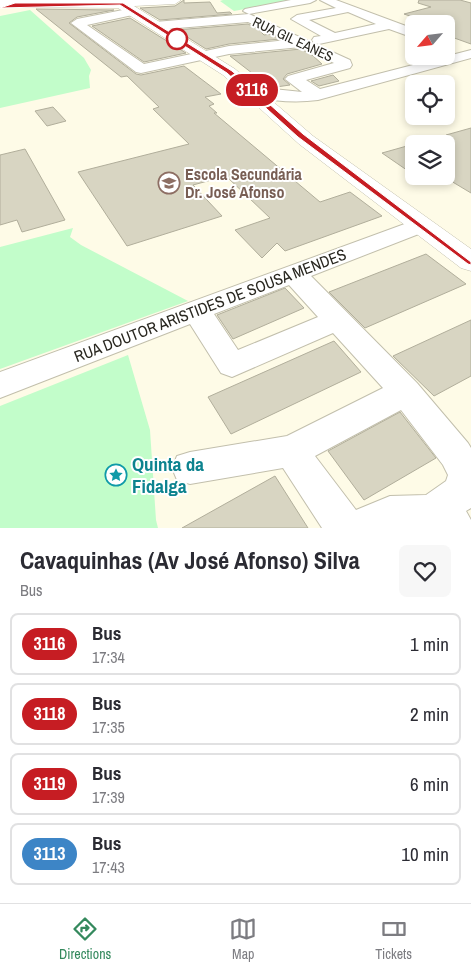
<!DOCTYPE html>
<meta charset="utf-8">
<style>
body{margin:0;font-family:"Archivo Narrow",sans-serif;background:#f7f7f7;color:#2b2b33;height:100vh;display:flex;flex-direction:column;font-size:19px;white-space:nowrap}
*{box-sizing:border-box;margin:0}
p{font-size:16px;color:#7c7c81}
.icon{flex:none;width:28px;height:28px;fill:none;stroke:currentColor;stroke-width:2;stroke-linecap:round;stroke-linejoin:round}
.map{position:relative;height:528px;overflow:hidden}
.details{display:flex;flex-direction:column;background:#fff;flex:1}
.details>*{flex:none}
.badge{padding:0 10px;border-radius:16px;font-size:18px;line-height:32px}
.needle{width:32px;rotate:242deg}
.fabs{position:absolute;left:405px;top:15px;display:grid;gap:10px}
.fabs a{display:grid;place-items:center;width:50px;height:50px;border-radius:8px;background:#fff;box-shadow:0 2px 8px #0003;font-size:25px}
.map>.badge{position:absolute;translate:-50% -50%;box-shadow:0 0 0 2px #fff}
.round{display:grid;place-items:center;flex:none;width:52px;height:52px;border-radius:8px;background:#f7f7f7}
.overview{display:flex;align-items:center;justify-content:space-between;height:85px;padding:0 20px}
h1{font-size:24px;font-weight:800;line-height:38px}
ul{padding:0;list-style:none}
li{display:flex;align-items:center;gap:15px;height:62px;margin:0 10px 8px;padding:0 10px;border:2px solid #e1e1e2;border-radius:8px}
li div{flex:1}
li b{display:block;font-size:19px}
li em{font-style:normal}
li .badge{min-width:55px;font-weight:700;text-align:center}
.tabs{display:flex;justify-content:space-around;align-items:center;height:70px;border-top:1px solid #e1e1e2;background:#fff;font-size:14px;color:#7c7c81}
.tabs a{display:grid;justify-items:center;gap:2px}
.tabs .current{color:#34895d}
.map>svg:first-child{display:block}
.green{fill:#c2fdca}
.building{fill:#d8d5c2;stroke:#b1ae9b}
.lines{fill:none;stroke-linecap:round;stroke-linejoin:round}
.street-casing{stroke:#c2bfac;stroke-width:2}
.secondary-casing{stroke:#c2bfac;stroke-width:1}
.street{fill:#fff;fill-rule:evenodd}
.secondary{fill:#fff;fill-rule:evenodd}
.line{fill:#c61d23;stroke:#fff}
.stop-dot{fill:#fff;stroke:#c61d23;stroke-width:2.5}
.labels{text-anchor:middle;stroke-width:4;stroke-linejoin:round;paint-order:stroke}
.far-street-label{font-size:14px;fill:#292720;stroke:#fff}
.education-label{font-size:16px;font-weight:bold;fill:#785e54;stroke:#fff;text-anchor:start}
.street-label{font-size:16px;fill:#292720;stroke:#fff}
.near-culture-label{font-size:19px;font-weight:bold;fill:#0d838f;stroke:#fff;text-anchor:start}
</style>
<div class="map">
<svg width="471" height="528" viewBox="0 0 471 528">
<rect width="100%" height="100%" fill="#fefbe7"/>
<g class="green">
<path d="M 223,0 L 293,0 L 234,11 L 220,1 Z"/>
<path d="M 30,10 L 84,58 L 91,70 L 89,76 L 90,88 L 0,108 L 0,16 Z"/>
<path d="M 73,228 L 70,237 L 81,245 L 188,301 L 0,369 L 0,247 Z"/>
<path d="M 128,355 L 150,430 L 156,520 L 158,528 L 0,528 L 0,406 Z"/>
</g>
<g class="building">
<path d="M 184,0 L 184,3 L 210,2 L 217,13 L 230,12 L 232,14 L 160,20 L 140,8 L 175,6 Z"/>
<path d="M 419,0 L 460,0 L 471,3 L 471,44 L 446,35 L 446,24 L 433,24 L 404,14 L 431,7 L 418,3 Z"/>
<path d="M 36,9 L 114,10 L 77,17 L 69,23 L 136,74 L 141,75 L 184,66 L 221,94 L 205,97 L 214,104 L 209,106 L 217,113 L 214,113 L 320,202 L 350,192 L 382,216 L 285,251 L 277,243 L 262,258 L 235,230 L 270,218 L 226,176 L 193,185 L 222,216 L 127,246 L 78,172 L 189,144 L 153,109 L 159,107 L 127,76 L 121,77 Z"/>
<path d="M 130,18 L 186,53 L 144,62 L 92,26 Z"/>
<path d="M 248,24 L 258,29 L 264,35 L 270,34 L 280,39 L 229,44 L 206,49 L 176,30 Z"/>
<path d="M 301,49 L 312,55 L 322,64 L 287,74 L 283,79 L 290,85 L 276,87 L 270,87 L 230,56 Z"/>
<path d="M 333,75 L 339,81 L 319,86 L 311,81 Z"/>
<path d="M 53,107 L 66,121 L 47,126 L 35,111 Z"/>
<path d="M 471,128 L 471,193 L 446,178 L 446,135 Z"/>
<path d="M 414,144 L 414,175 L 382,153 Z"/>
<path d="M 25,149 L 65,220 L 22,232 L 17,220 L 0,225 L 0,155 Z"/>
<path d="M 426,254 L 466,284 L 365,328 L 329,292 Z"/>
<path d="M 285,288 L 304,308 L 233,339 L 217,315 Z"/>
<path d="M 471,320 L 471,376 L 434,396 L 393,356 Z"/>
<path d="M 334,341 L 361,372 L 231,434 L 208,397 Z"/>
<path d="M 400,412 L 436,458 L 364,500 L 328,451 Z"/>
<path d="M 275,476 L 308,528 L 182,528 Z"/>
</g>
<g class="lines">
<g class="street-casing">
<g id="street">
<path d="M 291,0 L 316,0 L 310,3 L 249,14 L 350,60 L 352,65 L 350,68 L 306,80 L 320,89 L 471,50 L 471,58 L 318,100 C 295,103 270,101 247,95 L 245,92 L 247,89 L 253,87 L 302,92 L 285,79 L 288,76 L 334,63 L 301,47 L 229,54 L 141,73 L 136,72 L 71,23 L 77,19 L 133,8 L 137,10 L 139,12 L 137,14 L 87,25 L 144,64 L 229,46 L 287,40 L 248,22 L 155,30 L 149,26 L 155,22 L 249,14 L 243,11 L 245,9 Z"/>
<path d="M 320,0 L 336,0 L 414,29 L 414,38 L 389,29 L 319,44 L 314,43 L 312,40 L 314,37 L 321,36 L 291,19 L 297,15 L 336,8 ZM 348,12 L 376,24 L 335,33 L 309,20 Z"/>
<path d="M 421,218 L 429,220 L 432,225 L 429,230 L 311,276 L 417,383 L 468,443 L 471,448 L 471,508 L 466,511 L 471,520 L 471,528 L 322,528 L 283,468 L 190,484 L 177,480 L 172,468 L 177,456 L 190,452 L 287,436 L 383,388 L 333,333 L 232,377 L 221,373 L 190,324 L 0,398 L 0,372 ZM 289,285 L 318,317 L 238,350 L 214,314 ZM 401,410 L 443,465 L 448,475 L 446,481 L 426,495 L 390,496 L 356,510 L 315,456 Z"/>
</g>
</g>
<g class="secondary-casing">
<path id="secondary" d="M 0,0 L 181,0 L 175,4 L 134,6 L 235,69 L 313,136 L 471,249 L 471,271 L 461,268 L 299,144 L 223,75 L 118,8 L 0,7 Z"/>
</g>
<use href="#street" class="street"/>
<use href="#secondary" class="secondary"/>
</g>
<path class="line" d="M 15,3 L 123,3 L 232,71 L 303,134 L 471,262 L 471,265 L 468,264 L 298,137 L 227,73 L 120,5 L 0,8 Z"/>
<defs>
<g id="school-ring" transform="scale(1.125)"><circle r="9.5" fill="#fff" stroke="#8d6e63" stroke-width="1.5"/><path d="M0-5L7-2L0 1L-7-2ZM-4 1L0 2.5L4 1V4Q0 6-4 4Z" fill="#8d6e63"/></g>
<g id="sight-ring" transform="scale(1.125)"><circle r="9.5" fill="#fff" stroke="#0f9aa8" stroke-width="1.5"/><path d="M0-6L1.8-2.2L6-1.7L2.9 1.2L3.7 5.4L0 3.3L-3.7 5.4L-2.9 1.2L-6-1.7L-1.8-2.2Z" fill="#0f9aa8"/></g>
</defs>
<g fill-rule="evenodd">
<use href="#school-ring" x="169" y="183"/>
<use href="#sight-ring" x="116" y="475"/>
</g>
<circle class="stop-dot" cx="177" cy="39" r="10"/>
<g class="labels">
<g class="far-street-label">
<text transform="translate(293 39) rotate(25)" y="5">RUA GIL EANES</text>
</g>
<g class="education-label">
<text x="185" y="180">Escola Secundária<tspan x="185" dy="18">Dr. José Afonso</tspan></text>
</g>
<g class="street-label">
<text transform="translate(210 305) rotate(-21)" y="6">RUA DOUTOR ARISTIDES DE SOUSA MENDES</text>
</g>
<g class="near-culture-label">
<text x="132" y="471">Quinta da<tspan x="132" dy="22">Fidalga</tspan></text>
</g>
</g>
</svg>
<div class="fabs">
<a><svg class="needle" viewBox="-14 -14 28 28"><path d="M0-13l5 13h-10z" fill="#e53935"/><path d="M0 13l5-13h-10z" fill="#7c7c81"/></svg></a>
<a><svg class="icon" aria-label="locate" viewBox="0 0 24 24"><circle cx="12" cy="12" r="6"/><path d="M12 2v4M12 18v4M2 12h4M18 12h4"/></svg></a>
<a><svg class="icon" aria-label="layers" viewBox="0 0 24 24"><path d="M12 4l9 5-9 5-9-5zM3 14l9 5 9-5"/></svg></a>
</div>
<b class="badge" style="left:252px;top:90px;background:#c61d23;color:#fff">3116</b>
</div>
<section class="details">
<div class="overview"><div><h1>Cavaquinhas (Av José Afonso) Silva</h1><p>Bus</p></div><a class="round"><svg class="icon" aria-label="heart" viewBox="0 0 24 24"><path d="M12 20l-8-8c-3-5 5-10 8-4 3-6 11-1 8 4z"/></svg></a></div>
<ul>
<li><span class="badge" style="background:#c61d23;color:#fff">3116</span><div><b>Bus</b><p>17:34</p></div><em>1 min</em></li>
<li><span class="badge" style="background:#c61d23;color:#fff">3118</span><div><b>Bus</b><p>17:35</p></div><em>2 min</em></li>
<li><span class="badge" style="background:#c61d23;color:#fff">3119</span><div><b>Bus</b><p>17:39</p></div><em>6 min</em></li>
<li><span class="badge" style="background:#3d85c6;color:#fff">3113</span><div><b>Bus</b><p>17:43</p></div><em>10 min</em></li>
</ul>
</section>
<nav class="tabs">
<a class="current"><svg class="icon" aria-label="directions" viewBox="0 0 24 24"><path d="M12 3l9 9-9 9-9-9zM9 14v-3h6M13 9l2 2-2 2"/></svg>Directions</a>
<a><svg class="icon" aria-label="map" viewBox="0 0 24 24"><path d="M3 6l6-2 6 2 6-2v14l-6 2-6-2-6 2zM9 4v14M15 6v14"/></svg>Map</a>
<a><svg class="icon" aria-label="tickets" viewBox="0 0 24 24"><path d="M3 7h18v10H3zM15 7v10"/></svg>Tickets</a>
</nav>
